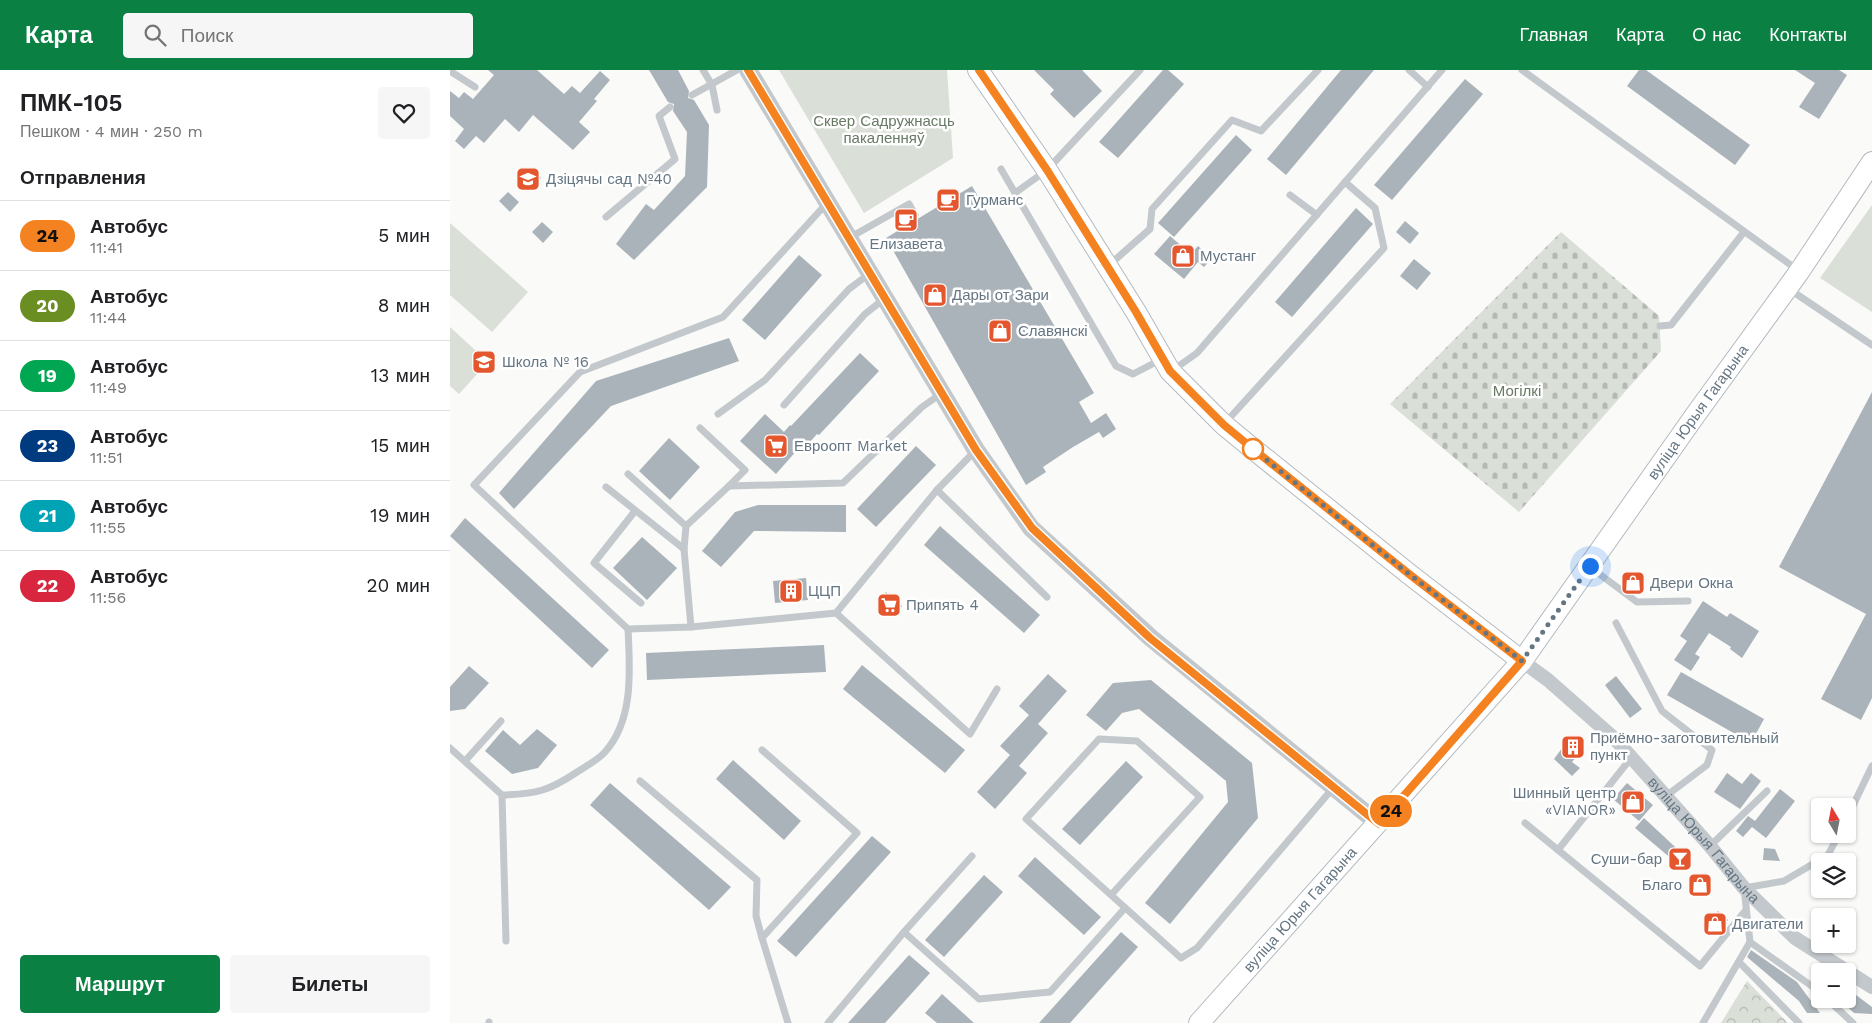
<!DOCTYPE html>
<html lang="ru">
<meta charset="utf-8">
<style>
body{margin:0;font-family:"Work Sans",sans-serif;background:#f6f6f6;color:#202124;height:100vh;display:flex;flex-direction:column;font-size:19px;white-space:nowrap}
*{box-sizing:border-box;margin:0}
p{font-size:16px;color:#757577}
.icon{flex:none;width:28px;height:28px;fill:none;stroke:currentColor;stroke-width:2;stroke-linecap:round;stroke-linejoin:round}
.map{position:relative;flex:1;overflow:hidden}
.side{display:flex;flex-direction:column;background:#fff;width:450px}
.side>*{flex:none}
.badge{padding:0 10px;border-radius:16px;font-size:18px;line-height:32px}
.needle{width:32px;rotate:350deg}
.controls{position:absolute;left:1361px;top:728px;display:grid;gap:10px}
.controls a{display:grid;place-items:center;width:45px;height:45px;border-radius:5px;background:#fff;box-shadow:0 1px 4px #0004;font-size:25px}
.you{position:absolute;width:25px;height:25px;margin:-12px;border:4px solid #fff;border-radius:50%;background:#1a73e8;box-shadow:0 0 0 8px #1a73e833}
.map>.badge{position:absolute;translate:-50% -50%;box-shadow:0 0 0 2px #fff}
h2{padding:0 20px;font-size:19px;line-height:45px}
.round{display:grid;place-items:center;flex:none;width:52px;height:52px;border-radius:5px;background:#f6f6f6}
.head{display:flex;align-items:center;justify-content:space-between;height:85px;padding:0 20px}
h1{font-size:24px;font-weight:600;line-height:38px}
.button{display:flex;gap:10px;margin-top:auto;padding:10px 20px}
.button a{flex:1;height:58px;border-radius:5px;background:#0b8043;color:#fff;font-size:20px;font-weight:600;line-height:58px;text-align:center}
.button a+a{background:#f6f6f6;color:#202124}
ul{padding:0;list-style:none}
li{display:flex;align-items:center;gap:15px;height:70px;padding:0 20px;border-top:1px solid #e0e0e0}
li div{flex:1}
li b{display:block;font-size:19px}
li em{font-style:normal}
li .badge{min-width:55px;font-weight:700;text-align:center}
header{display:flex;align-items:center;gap:30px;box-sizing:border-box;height:70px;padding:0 25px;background:#0b8043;color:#fff}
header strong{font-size:24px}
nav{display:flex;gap:28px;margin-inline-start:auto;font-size:18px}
.search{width:350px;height:45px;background:#f6f6f6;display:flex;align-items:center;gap:12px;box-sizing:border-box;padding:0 18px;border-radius:5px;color:#757577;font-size:19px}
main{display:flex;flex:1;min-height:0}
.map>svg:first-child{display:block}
.forest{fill:url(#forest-crowns)}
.cemetery{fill:url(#cemetery-stones)}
.park{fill:#dadfd7}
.building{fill:#aab3b9}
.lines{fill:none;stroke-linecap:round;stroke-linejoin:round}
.secondary-casing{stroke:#b3babf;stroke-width:22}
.service{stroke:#c3c8cc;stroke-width:7}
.minor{stroke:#c3c8cc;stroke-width:14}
.tertiary{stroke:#c3c8cc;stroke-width:18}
.secondary{stroke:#fff;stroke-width:20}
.line-casing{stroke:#fff;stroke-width:11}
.line{stroke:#f58220;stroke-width:8}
.walk{stroke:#657683;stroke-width:5;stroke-dasharray:0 9}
.stop-dot{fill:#fff;stroke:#f58220;stroke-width:2.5}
.labels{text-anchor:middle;stroke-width:5;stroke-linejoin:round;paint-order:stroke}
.park-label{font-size:15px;fill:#687a64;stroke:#fff}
.poi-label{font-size:15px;fill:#657683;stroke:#fff;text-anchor:start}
.street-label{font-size:15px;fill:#657683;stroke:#fff}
</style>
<header>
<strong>Карта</strong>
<div class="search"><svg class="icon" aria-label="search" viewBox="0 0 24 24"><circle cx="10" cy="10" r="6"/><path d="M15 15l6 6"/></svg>Поиск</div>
<nav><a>Главная</a><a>Карта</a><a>О нас</a><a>Контакты</a></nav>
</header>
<main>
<section class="side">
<div class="head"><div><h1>ПМК-105</h1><p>Пешком · 4 мин · 250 m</p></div><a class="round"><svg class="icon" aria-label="heart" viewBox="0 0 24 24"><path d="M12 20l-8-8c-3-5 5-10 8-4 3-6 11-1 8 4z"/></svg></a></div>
<h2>Отправления</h2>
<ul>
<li><span class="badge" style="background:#f58220;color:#111">24</span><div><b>Автобус</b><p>11:41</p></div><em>5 мин</em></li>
<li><span class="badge" style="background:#6b8e23;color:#fff">20</span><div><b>Автобус</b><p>11:44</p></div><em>8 мин</em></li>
<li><span class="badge" style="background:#00a651;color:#fff">19</span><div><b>Автобус</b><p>11:49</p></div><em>13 мин</em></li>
<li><span class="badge" style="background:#003b80;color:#fff">23</span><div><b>Автобус</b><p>11:51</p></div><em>15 мин</em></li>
<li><span class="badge" style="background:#00a3b4;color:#fff">21</span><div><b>Автобус</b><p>11:55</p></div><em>19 мин</em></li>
<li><span class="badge" style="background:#d7263d;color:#fff">22</span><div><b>Автобус</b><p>11:56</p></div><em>20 мин</em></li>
</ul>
<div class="button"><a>Маршрут</a><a>Билеты</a></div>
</section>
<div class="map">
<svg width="1422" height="953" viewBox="0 0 1422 953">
<defs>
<pattern id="forest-crowns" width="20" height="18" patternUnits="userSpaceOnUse" patternTransform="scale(1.25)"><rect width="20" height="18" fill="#dadfd7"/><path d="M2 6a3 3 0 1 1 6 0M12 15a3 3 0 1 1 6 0" fill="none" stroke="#b4b9b4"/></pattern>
<pattern id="cemetery-stones" width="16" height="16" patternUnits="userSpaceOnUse" patternTransform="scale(1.25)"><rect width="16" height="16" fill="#dadfd7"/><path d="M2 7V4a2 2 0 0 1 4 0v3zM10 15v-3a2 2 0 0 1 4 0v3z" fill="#b4b9b4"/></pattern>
</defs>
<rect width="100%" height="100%" fill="#fafaf8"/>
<path class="forest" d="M 1297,911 L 1338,953 L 1271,953 Z"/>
<path class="cemetery" d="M 1111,162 L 1209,246 L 1211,281 L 1069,442 L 940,334 Z"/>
<g class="park">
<path d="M 329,0 L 497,0 L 503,88 L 414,143 Z"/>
<path d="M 1422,135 L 1422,242 L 1370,208 Z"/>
<path d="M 0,153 L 78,222 L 42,262 L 0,225 Z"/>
<path d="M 0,257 L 38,292 L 9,324 L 0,316 Z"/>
</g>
<g class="building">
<path d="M 38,0 L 87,0 L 114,24 L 122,16 L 130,23 L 150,1 L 160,10 L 144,29 L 147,31 L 129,52 L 140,62 L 123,80 L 83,45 L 69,62 L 55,49 L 34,73 L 26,66 L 14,79 L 5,71 L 14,59 L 0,46 L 0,21 L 9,28 L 14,22 L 23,29 L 44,5 Z"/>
<path d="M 199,0 L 228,0 L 239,21 L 238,28 L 244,30 L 259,55 L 257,117 L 184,190 L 166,174 L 196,134 L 204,140 L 235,106 L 237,62 L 223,41 L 224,34 L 218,32 Z"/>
<path d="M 584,0 L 632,0 L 652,21 L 624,48 L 600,24 L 604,20 Z"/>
<path d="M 713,0 L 718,0 L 734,14 L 668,88 L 649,72 Z"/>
<path d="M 891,0 L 924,0 L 836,105 L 817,89 Z"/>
<path d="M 1189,0 L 1196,0 L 1300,75 L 1285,95 L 1177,16 Z"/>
<path d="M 1345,0 L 1389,0 L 1397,5 L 1369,49 L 1349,37 L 1365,13 Z"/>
<path d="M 1015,9 L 1033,24 L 942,130 L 924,115 Z"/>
<path d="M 786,65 L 802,80 L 724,167 L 708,153 Z"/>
<path d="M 80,97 L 91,108 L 81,118 L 70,107 Z"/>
<path d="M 522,116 L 644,323 L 629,332 L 641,353 L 656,343 L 666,359 L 653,368 L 649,362 L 623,377 L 593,397 L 596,402 L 576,415 L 436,168 Z"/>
<path d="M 58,122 L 69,132 L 60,142 L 49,131 Z"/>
<path d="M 906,138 L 923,154 L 842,247 L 825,232 Z"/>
<path d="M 955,151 L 969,163 L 960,174 L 946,162 Z"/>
<path d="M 92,152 L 103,162 L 93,173 L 82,162 Z"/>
<path d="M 720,166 L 741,184 L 748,176 L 762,188 L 754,197 L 748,192 L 734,209 L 704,184 Z"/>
<path d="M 349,185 L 372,205 L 315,270 L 292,250 Z"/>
<path d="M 964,189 L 981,203 L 967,220 L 950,206 Z"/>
<path d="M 279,268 L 289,291 L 161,336 L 64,439 L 49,423 L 146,311 Z"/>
<path d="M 410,283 L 429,301 L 369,365 L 367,364 L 352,381 L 349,378 L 326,404 L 290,371 L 315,344 L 334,362 L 340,355 L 341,356 Z"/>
<path d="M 1422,322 L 1422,628 L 1411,650 L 1371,629 L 1416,544 L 1329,497 Z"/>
<path d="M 219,368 L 250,397 L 220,430 L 189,401 Z"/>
<path d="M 466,376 L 486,395 L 426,457 L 407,439 Z"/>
<path d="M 308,435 L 396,435 L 396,462 L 304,461 L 271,497 L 252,481 L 285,442 Z"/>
<path d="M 15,448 L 159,580 L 142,598 L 0,466 Z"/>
<path d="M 490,456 L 590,545 L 574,563 L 474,475 Z"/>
<path d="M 192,467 L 227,498 L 197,530 L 163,498 Z"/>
<path d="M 356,508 L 358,530 L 325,533 L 323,511 Z"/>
<path d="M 1176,508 L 1191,509 L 1187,525 L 1175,517 Z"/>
<path d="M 436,522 L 452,536 L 443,547 L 427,533 Z"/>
<path d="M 1253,531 L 1277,547 L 1280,543 L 1309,561 L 1292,588 L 1280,579 L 1281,577 L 1259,563 L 1245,584 L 1250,587 L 1241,601 L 1224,590 L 1237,571 L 1230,566 Z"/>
<path d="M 374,575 L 376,602 L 197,610 L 196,583 Z"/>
<path d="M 412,595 L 515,680 L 495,703 L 393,619 Z"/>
<path d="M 19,596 L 39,613 L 15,639 L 0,641 L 0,617 Z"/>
<path d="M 1231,602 L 1314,649 L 1301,673 L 1217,625 Z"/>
<path d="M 598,604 L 617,621 L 588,654 L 598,663 L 569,696 L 577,703 L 545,739 L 527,722 L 560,685 L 550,676 L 579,645 L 569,636 Z"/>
<path d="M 1166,606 L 1192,639 L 1180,648 L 1155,615 Z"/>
<path d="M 701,610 L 802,693 L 808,748 L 720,854 L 695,833 L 778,732 L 776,711 L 689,639 L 672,643 L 656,661 L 636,645 L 663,613 Z"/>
<path d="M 87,659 L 107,675 L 88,698 L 62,704 L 35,681 L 53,660 L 70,675 Z"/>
<path d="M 1121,666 L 1134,678 L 1122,692 L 1130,698 L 1122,706 L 1104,689 Z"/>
<path d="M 283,690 L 351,751 L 334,770 L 266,709 Z"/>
<path d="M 676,691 L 693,707 L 630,775 L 612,759 Z"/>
<path d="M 1277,703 L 1292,714 L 1301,703 L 1311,711 L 1290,739 L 1264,722 Z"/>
<path d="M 160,713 L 281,817 L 259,840 L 140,735 Z"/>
<path d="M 1177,713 L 1203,735 L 1189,751 L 1163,729 Z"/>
<path d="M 1330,719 L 1345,731 L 1316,768 L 1302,757 L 1293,767 L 1286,761 L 1298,746 L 1305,751 Z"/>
<path d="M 1194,748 L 1237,788 L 1230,796 L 1185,758 Z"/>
<path d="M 422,766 L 441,782 L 346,887 L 327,871 Z"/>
<path d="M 1314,778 L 1325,779 L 1330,791 L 1313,790 Z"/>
<path d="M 585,787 L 651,847 L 634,865 L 568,806 Z"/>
<path d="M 534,805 L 553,822 L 494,887 L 475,870 Z"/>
<path d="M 1251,808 L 1257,818 L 1249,823 L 1243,813 Z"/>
<path d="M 1268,841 L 1278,850 L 1262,866 L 1253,858 Z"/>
<path d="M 671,862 L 688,877 L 620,953 L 589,953 Z"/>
<path d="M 1301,880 L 1347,912 L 1370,943 L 1357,943 L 1349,931 L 1297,887 Z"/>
<path d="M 459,885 L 480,903 L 435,953 L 398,953 Z"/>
<path d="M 1398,919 L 1422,937 L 1422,944 L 1404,943 L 1389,929 L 1398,929 Z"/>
<path d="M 492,924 L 524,953 L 487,953 L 475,943 Z"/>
</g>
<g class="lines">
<g class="secondary-casing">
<g id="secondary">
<path d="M 528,0 L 597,100 L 686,242 L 720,301 L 774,355 L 802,378 L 959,504 L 1072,591"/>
<path id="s2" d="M 749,953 L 1072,591 L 1246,344 L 1349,202 L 1422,92"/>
</g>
</g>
<g class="service">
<path d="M 253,0 L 262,15 L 267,40"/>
<path d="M 959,0 L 978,17"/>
<path d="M 1072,0 L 1349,201"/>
<path d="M 0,1 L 25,17"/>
<path d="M 242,25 L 287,0"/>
<path d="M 551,99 L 666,296 L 683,304 L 712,289"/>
<path d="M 565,123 L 597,100 L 690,0"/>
<path d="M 840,125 L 867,145"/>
<path d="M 377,133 L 273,247 L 130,302 L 24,415 L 178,559 L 241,557 L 386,543 L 487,420 L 526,380"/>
<path d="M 156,147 L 225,89 L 209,46 L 220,37"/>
<path d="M 399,168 L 459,134 L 465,145"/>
<path d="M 658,196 L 700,159 L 702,139 L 782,50 L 811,61 L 868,0"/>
<path d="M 1339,219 L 1422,275"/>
<path d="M 1210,256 L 1221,255 L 1294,162"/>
<path d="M 723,300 L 747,283 L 992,0"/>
<path d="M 334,335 L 415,244 L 434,229"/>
<path d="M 268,344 L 315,310 L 399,219 L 419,204"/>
<path d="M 775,353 L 934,178 L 925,138 L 895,112"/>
<path d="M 250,358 L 295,400 L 279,416"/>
<path d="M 178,404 L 236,456"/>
<path d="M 156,417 L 234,479"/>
<path d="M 487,420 L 597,527"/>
<path d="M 185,441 L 144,493 L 191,533"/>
<path d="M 1140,497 L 1187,532 L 1238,531"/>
<path d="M 386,543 L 520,664 L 547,619"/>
<path d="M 1166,553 L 1212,641 L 1262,680 L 1257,695 L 1216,726"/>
<path d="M 241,557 L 234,479 L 236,456 L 279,416 L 393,413 L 472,337 L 492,323"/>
<path d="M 0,678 L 52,725 C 86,724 99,721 127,702 C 136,696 148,690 155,682 C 184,650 180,599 178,559"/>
<path d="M 312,680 L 407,763 L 312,868 L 338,953"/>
<path d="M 15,691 L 51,651"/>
<path d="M 190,711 L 307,810 L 306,846 L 312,868"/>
<path d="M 52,725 L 56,871"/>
<path d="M 1398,746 L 1422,696"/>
<path d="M 1075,753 L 1250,896 L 1296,840"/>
<path d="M 1260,776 L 1317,721"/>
<path d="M 1108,780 L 1181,688"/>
<path d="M 661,825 L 576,749 L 649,669 L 687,671 L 750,727 L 661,825 L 731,888 L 747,878 L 883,718"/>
<path d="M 454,862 L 529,929 L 600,922 L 675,838"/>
<path d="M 1300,872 L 1370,922"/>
<path d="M 1289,892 L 1349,953"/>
<path d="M 1377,929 L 1403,953"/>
<path d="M 39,953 L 39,952"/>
<path d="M 378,953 L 454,862 L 522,786"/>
<path d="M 1253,953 L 1300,872 L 1294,818 L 1334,811 L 1378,785 L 1389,764"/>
</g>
<path class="minor" id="s1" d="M 1072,591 L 1098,610 L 1165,669 L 1260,776 L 1294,818 L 1345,868 L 1422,917"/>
<path class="tertiary" d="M 298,0 L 526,380 L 581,458 L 701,568 L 929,754"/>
<use href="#secondary" class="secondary"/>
</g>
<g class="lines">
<g class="line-casing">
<path id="line" d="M 298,0 L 526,380 L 582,458 L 700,568 L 929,754 L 1072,591 L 959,504 L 802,378 L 774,355 L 720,301 L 686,242 L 597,100 L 529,0"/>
</g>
<use href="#line" class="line"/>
<path class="walk" d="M 803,379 L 959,504 L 1072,591 L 1140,496"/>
</g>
<defs>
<g id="school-square" transform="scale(1.25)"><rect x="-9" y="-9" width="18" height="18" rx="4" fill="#e4572e" stroke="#fff"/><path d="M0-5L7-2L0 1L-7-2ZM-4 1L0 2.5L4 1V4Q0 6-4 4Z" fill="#fff"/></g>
<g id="cafe-square" transform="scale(1.25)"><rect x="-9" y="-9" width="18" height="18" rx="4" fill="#e4572e" stroke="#fff"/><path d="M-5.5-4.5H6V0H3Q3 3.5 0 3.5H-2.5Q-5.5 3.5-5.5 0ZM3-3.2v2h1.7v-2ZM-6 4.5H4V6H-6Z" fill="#fff"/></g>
<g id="shop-square" transform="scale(1.25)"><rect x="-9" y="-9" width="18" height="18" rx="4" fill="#e4572e" stroke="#fff"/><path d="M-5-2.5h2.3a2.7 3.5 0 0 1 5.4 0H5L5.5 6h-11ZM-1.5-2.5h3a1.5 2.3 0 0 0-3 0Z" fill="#fff"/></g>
<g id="supermarket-square" transform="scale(1.25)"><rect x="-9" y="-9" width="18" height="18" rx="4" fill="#e4572e" stroke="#fff"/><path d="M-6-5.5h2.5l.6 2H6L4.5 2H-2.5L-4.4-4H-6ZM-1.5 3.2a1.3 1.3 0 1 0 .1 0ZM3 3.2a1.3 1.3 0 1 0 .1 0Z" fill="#fff"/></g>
<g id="building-square" transform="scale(1.25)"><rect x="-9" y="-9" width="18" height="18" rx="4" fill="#e4572e" stroke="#fff"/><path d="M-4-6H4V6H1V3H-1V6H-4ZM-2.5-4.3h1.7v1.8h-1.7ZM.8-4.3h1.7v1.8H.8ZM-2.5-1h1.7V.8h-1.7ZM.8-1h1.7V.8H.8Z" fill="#fff"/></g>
<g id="bar-square" transform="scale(1.25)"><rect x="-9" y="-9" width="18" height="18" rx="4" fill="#e4572e" stroke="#fff"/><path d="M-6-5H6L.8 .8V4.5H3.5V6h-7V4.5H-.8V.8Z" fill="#fff"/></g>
</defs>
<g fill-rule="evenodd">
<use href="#school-square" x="78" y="109"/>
<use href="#cafe-square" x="498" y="130"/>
<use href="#cafe-square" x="456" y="150"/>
<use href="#shop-square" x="733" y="186"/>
<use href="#shop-square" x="485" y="225"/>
<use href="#shop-square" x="550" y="261"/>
<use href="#school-square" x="34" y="292"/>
<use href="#supermarket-square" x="326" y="376"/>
<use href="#shop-square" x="1183" y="513"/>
<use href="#building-square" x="341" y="521"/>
<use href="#supermarket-square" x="439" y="535"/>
<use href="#building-square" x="1123" y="677"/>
<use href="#shop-square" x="1183" y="732"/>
<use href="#bar-square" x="1230" y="789"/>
<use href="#shop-square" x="1250" y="815"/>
<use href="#shop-square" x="1265" y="854"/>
</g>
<circle class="stop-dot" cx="803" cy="379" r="10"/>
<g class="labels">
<g class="park-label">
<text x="434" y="56">Сквер Садружнасць<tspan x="434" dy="17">пакаленняў</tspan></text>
<text x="1067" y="326">Могілкі</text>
</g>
<g class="poi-label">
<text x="96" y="114">Дзіцячы сад №40</text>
<text x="516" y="135">Гурманс</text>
<text x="456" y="179" text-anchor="middle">Елизавета</text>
<text x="750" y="191">Мустанг</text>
<text x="502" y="230">Дары от Зари</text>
<text x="568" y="266">Славянскі</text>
<text x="52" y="297">Школа № 16</text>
<text x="344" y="381">Евроопт Market</text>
<text x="1200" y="518">Двери Окна</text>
<text x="358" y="526">ЦЦП</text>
<text x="456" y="540">Припять 4</text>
<text x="1140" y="673">Приёмно-заготовительный<tspan x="1140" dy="17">пункт</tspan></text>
<text x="1166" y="728" text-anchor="end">Шинный центр<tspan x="1166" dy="17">«VIANOR»</tspan></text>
<text x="1212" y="794" text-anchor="end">Суши-бар</text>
<text x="1232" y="820" text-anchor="end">Благо</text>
<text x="1282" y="859">Двигатели</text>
</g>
<g class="street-label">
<text dy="5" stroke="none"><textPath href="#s2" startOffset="790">вуліца Юрыя Гагарына</textPath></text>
<text dy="5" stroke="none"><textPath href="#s1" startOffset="256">вуліца Юрыя Гагарына</textPath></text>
<text dy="5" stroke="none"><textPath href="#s2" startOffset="152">вуліца Юрыя Гагарына</textPath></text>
</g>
</g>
</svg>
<div class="controls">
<a><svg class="needle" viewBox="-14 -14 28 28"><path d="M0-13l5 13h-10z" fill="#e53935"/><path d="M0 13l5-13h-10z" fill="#757577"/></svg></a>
<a><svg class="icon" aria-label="layers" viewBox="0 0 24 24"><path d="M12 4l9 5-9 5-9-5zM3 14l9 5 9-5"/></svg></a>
<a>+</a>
<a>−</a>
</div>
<div class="you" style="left:1140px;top:496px"></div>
<b class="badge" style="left:941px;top:741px;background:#f58220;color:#111">24</b>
</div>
</main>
